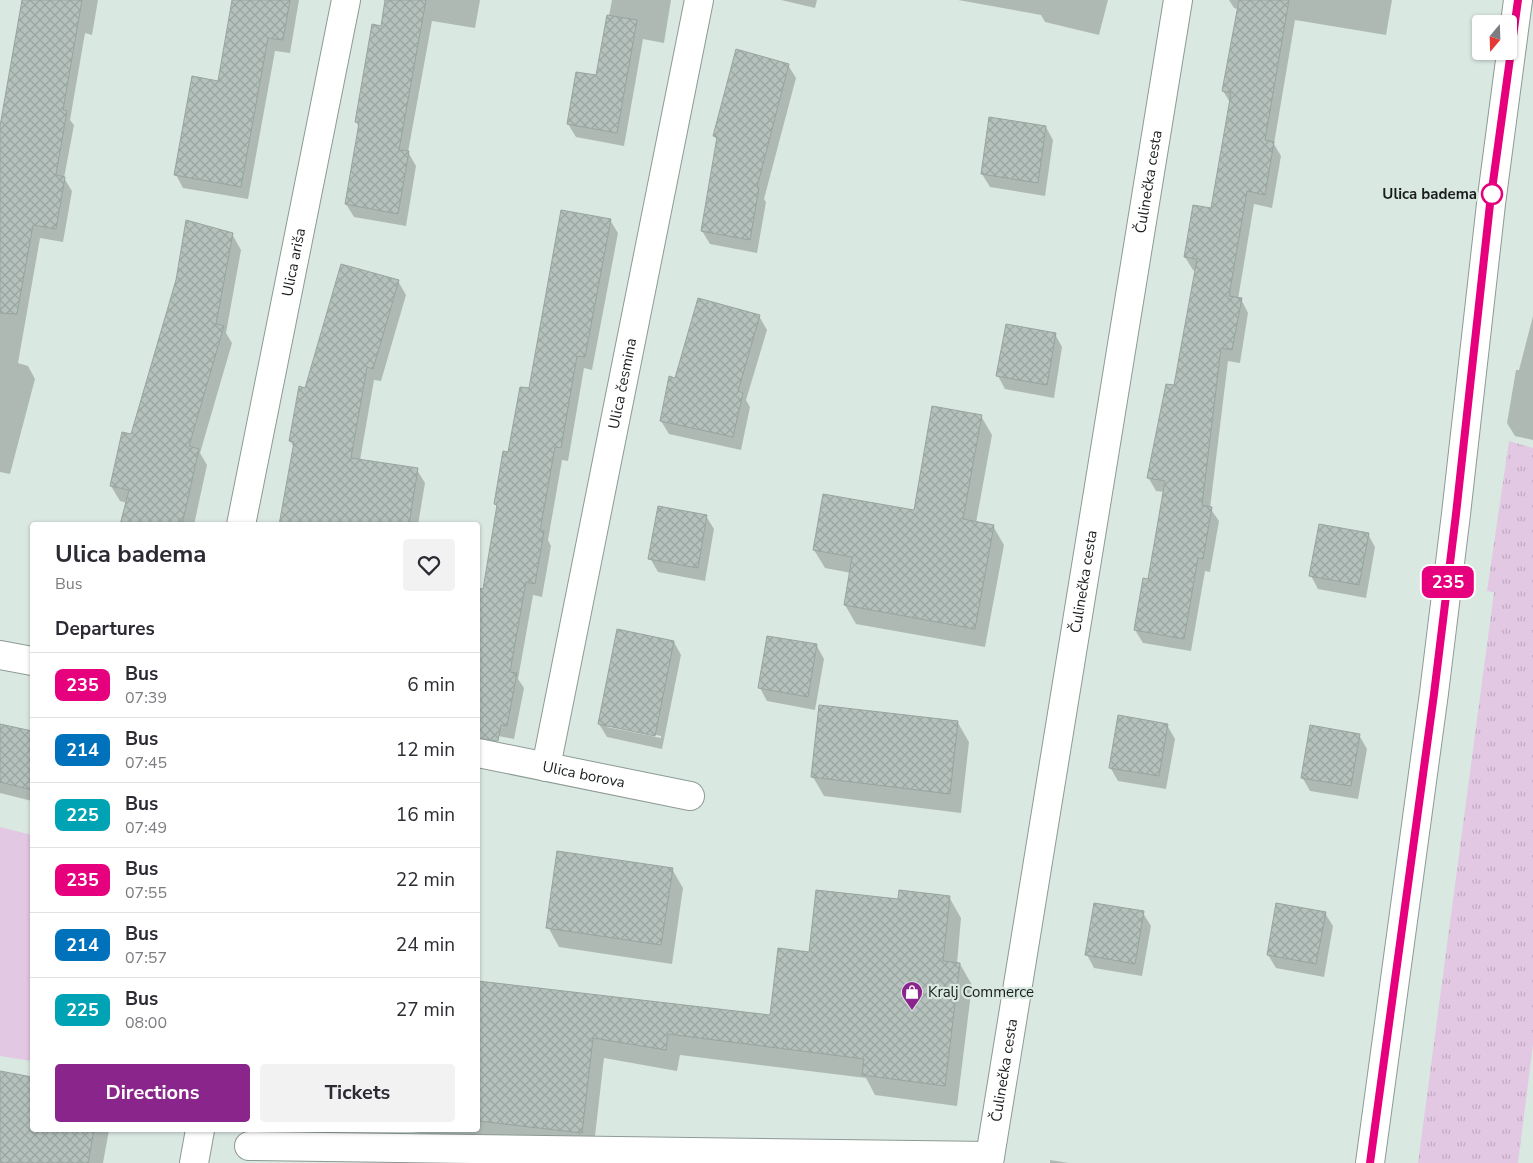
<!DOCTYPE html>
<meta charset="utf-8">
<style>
body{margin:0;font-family:"Nunito Sans",sans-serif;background:#f2f2f3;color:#2b2b33;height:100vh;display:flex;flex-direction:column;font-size:19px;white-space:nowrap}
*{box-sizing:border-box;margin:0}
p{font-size:16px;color:#7c7c81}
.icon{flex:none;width:28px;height:28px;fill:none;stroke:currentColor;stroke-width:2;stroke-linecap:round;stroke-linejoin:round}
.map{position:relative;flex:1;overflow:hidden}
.side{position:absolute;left:30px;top:522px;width:450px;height:610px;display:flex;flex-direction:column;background:#fff;border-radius:5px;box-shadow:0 1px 4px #0004}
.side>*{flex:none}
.badge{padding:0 10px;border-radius:8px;font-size:18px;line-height:32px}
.needle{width:32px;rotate:199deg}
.fabs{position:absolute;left:1472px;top:15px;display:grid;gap:10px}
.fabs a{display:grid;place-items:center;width:45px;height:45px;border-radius:5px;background:#fff;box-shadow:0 1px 4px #0004;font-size:25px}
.map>.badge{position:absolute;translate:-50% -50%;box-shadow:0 0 0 2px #fff}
h2{padding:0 25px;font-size:19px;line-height:45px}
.round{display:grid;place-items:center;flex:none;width:52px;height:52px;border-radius:5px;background:#f2f2f3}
.overview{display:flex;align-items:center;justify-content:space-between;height:85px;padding:0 25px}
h1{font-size:24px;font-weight:700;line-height:38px}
.primary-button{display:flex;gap:10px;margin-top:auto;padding:10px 25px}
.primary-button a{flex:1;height:58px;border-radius:5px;background:#8a258c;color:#fff;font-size:20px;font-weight:700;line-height:58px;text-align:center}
.primary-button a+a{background:#f2f2f3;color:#2b2b33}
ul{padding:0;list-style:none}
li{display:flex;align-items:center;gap:15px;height:65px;padding:0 25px;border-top:1px solid #e1e1e2}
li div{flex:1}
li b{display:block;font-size:19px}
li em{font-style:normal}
li .badge{min-width:55px;font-weight:700;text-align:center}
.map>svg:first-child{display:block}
.grass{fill:url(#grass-tufts)}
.garden{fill:#e2c8e2}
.shadow{fill:#0003;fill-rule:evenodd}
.building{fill:url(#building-cross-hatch);stroke:#97a49f}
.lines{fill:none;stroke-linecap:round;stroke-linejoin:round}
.minor-casing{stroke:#8d9a95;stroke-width:30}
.minor{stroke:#fff;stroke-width:28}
.line-casing{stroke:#fff;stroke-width:11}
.line{stroke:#e6007e;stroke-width:8}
.stop-dot{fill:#fff;stroke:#e6007e;stroke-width:2.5}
.labels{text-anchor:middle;stroke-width:4.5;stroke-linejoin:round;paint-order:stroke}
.street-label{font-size:15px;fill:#191d1c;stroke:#dae8e2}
.stop-label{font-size:15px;font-weight:bold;fill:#191d1c;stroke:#dae8e2;text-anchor:end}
.poi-label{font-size:15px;fill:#191d1c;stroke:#dae8e2;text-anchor:start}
</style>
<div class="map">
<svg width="1533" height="1163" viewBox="0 0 1533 1163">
<defs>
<pattern id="grass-tufts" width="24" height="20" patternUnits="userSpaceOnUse" patternTransform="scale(1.25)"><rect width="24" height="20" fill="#e2c8e2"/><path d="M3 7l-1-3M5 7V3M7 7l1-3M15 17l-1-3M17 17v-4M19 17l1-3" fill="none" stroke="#c1abc1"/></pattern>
<pattern id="building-cross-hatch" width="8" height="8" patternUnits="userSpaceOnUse" patternTransform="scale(1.25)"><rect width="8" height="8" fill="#b4c1bc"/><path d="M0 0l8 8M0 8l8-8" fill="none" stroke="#9aa5a1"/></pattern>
</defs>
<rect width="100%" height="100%" fill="#dae8e2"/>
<path class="grass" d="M 1509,441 L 1533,448 L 1533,1044 L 1518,1163 L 1418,1163 L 1494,592 L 1487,591 Z"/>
<path class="garden" d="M 0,827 L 32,835 L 32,1061 L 0,1056 Z"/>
<g class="shadow">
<path d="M 22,0 L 98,0 L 92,35 L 85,33 L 70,120 L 74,125 L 64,178 L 72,191 L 63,242 L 40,238 L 18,363 L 28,366 L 35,379 L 10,474 L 0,472 L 0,129 Z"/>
<path d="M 233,0 L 299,0 L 290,53 L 275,51 L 248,199 L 183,188 L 176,175 L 219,82 Z"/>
<path d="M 387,0 L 480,0 L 475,28 L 432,21 L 408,152 L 416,166 L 406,226 L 354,217 L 346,204 L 359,127 L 356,122 L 382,27 Z"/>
<path d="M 612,0 L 671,0 L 664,43 L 643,39 L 624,146 L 576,137 L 568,124 L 597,77 Z"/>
<path d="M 781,0 L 817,0 L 815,8 Z"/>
<path d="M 958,0 L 1108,0 L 1099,35 L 1045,22 L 1041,15 Z"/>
<path d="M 1229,0 L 1392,0 L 1386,35 L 1295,20 L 1274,144 L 1281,156 L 1272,208 L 1254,204 L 1238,299 L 1241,299 L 1248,313 L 1240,363 L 1228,361 L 1210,508 L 1219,521 L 1210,572 L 1205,571 L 1191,651 L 1143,643 L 1135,630 L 1149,580 L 1165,492 L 1156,491 L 1148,477 L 1176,387 L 1197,271 L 1193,270 L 1185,257 L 1212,210 L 1231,104 L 1223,91 L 1238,9 L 1234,8 Z"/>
<path d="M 788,65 L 796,78 L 764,199 L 766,202 L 757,253 L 710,244 L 702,231 L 718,141 L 714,136 Z"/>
<path d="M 1046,127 L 1053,140 L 1045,196 L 990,187 L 982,174 Z"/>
<path d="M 610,220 L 618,233 L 592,370 L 584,368 L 568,461 L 562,460 L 548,540 L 551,546 L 542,597 L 533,595 L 518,679 L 524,688 L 514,739 L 478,732 L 478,589 L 484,590 L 498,509 L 495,504 L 530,390 Z"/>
<path d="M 232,234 L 241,250 L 226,333 L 232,343 L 200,453 L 207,465 L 194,525 L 121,525 L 127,503 L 120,501 L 111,486 L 132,435 Z"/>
<path d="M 398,281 L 406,295 L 381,381 L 374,380 L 360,460 L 417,470 L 425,483 L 418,525 L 281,525 L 294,447 L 290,441 L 306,389 Z"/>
<path d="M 759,316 L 767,330 L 746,400 L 750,407 L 741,450 L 669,434 L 661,421 L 676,379 Z"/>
<path d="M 1533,316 L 1533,440 L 1515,436 L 1507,423 L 1516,370 L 1519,370 Z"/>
<path d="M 1055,334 L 1062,347 L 1054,398 L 1005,389 L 998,376 Z"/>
<path d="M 981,416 L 992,435 L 976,523 L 993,526 L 1004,545 L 985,647 L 856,624 L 845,605 L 851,573 L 825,568 L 814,550 L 915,512 Z"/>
<path d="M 706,516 L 714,529 L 705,581 L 658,572 L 650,558 Z"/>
<path d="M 1368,534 L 1375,547 L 1366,598 L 1318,589 L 1311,576 Z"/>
<path d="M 674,642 L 681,655 L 662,749 L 607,737 L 599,724 ZM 607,725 L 661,736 L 661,738 L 607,727 Z"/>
<path d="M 817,646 L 824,659 L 815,710 L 767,701 L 760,688 Z"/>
<path d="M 958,723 L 969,742 L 961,813 L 824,796 L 813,777 Z"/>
<path d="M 0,725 L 32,733 L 32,801 L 0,793 Z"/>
<path d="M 1167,725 L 1175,739 L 1166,789 L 1118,781 L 1110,767 Z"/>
<path d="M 1359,735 L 1367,749 L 1358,799 L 1310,791 L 1302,777 Z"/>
<path d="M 672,869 L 683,888 L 672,964 L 559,947 L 548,927 Z"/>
<path d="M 949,897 L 961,918 L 957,964 L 960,964 L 972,985 L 957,1106 L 875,1095 L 866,1078 L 680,1055 L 677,1071 L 604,1058 L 593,1153 L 411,1132 L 410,1130 L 478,1130 L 478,982 L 771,1017 L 810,954 L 900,900 Z"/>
<path d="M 1143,913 L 1151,926 L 1142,976 L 1094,968 L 1087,955 Z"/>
<path d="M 1325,913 L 1333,926 L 1324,977 L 1276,968 L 1268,955 Z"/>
<path d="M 0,1073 L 32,1078 L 32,1130 L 109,1130 L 103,1163 L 0,1163 Z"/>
<path d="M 1050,1160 L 1069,1163 L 1050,1163 Z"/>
</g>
<g class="building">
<path d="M 22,0 L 82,0 L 63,110 L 67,111 L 56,175 L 65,177 L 56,229 L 33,225 L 17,314 L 0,313 L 0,126 Z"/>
<path d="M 232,0 L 290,0 L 283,40 L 268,38 L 241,187 L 174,175 L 192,76 L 218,81 Z"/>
<path d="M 385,0 L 426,0 L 399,150 L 409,151 L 398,214 L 345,204 L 359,123 L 355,122 L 372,24 L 381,26 Z"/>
<path d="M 1239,0 L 1289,0 L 1265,140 L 1274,142 L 1265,195 L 1247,191 L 1229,296 L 1242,298 L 1232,350 L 1221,348 L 1202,505 L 1212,507 L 1203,559 L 1198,558 L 1184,639 L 1134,630 L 1143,578 L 1148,579 L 1165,481 L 1147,478 L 1166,384 L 1174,385 L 1197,259 L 1184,257 L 1193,205 L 1211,208 L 1231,93 L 1222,91 Z"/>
<path d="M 607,15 L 637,20 L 617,133 L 567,124 L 576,72 L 596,75 Z"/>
<path d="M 736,49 L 789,64 L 757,187 L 759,188 L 750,240 L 701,231 L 717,137 L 713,136 Z"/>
<path d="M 989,117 L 1046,126 L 1038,183 L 981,174 Z"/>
<path d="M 561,210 L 611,219 L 585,357 L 577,356 L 561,448 L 555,447 L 540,531 L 544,531 L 535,584 L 526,582 L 510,672 L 517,673 L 507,726 L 501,725 L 498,741 L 478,738 L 478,588 L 483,589 L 497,505 L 494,504 L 503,451 L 508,452 L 520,387 L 529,388 Z"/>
<path d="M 186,220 L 233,233 L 216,324 L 224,326 L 189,446 L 199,449 L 182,525 L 120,525 L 129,490 L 110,486 L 122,432 L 131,434 L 176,280 Z"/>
<path d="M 341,264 L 399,280 L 373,369 L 367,367 L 351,458 L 418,468 L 409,525 L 279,525 L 294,442 L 289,441 L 299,386 L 305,388 Z"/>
<path d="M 698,298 L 760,315 L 738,391 L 743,393 L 733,437 L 660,421 L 669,376 L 675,378 Z"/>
<path d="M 1006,324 L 1056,333 L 1047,385 L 996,376 Z"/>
<path d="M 932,406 L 982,415 L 963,519 L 994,525 L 975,629 L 844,605 L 852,557 L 813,550 L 823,494 L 914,510 Z"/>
<path d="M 658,506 L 707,515 L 698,568 L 648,559 Z"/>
<path d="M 1319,524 L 1369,533 L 1359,585 L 1309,576 Z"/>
<path d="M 617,629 L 674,641 L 655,736 L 598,724 Z"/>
<path d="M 767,636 L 817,644 L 808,697 L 758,688 Z"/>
<path d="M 819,705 L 958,721 L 950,794 L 811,777 Z"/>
<path d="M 1118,715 L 1168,724 L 1159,776 L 1109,768 Z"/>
<path d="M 0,724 L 32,731 L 32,790 L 0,782 Z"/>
<path d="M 1310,725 L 1360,734 L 1351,786 L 1301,778 Z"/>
<path d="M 557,851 L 673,868 L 661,945 L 546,928 Z"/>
<path d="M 816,890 L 898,899 L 899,890 L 950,896 L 943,961 L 960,963 L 945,1086 L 862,1075 L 864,1059 L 668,1034 L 666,1050 L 593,1038 L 582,1133 L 478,1121 L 478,981 L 770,1015 L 778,948 L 809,952 Z"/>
<path d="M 1094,903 L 1144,911 L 1135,964 L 1085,955 Z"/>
<path d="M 1276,903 L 1326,912 L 1316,964 L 1267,955 Z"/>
<path d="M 0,1071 L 32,1077 L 32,1130 L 94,1130 L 88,1163 L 0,1163 Z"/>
</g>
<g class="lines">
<g class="minor-casing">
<g id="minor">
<path id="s1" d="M 241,525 L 346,0"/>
<path d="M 0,655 L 32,661"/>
<path id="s2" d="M 478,753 L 690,796"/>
<path id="s3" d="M 546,767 L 699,0"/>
<path d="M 249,1146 L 990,1156"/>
<path d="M 194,1163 L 200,1130"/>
<path id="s4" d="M 989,1163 L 1178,0"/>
<path d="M 1370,1163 L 1434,693 L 1456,514 L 1491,204 L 1518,0"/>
</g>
</g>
<use href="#minor" class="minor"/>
</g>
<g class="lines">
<g class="line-casing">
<path id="line" d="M 1370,1163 L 1434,694 L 1456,514 L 1490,204 L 1518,0"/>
</g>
<use href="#line" class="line"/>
</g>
<defs>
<g id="shop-pin" transform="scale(1.125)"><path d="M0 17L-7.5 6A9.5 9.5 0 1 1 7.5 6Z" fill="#8a258c" stroke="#dae8e2"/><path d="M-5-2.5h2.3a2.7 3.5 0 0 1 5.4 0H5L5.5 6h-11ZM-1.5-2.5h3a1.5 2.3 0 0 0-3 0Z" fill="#fff"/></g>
</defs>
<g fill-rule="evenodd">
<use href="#shop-pin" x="912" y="992"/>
</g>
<circle class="stop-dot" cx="1492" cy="194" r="10"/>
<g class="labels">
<g class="street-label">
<text dy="5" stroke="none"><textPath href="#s4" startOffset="994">Čulinečka cesta</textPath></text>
<text dy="5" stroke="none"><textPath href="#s1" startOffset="268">Ulica ariša</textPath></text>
<text dy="5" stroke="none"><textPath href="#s3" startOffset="391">Ulica česmina</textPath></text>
<text dy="5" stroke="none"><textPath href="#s4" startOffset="589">Čulinečka cesta</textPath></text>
<text dy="5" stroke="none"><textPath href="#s2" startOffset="108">Ulica borova</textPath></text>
<text dy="5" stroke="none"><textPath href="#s4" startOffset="94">Čulinečka cesta</textPath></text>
</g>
<g class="stop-label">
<text x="1477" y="199">Ulica badema</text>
</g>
<g class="poi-label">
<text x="928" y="997">Kralj Commerce</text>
</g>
</g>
</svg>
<div class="fabs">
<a><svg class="needle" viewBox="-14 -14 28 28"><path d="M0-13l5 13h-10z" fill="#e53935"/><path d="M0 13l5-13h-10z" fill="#7c7c81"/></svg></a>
</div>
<b class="badge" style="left:1448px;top:582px;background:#e6007e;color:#fff">235</b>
<section class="side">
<div class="overview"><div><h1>Ulica badema</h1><p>Bus</p></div><a class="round"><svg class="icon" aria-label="heart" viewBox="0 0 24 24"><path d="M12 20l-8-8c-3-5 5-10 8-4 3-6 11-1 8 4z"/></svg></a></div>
<h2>Departures</h2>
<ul>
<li><span class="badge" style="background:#e6007e;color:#fff">235</span><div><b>Bus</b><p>07:39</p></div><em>6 min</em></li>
<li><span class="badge" style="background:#0072bc;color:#fff">214</span><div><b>Bus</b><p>07:45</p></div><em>12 min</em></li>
<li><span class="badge" style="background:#00a3b4;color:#fff">225</span><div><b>Bus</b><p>07:49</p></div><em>16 min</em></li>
<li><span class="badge" style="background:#e6007e;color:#fff">235</span><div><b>Bus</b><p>07:55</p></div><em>22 min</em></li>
<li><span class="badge" style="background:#0072bc;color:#fff">214</span><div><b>Bus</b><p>07:57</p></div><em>24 min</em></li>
<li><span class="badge" style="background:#00a3b4;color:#fff">225</span><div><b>Bus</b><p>08:00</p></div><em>27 min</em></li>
</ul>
<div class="primary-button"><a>Directions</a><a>Tickets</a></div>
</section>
</div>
